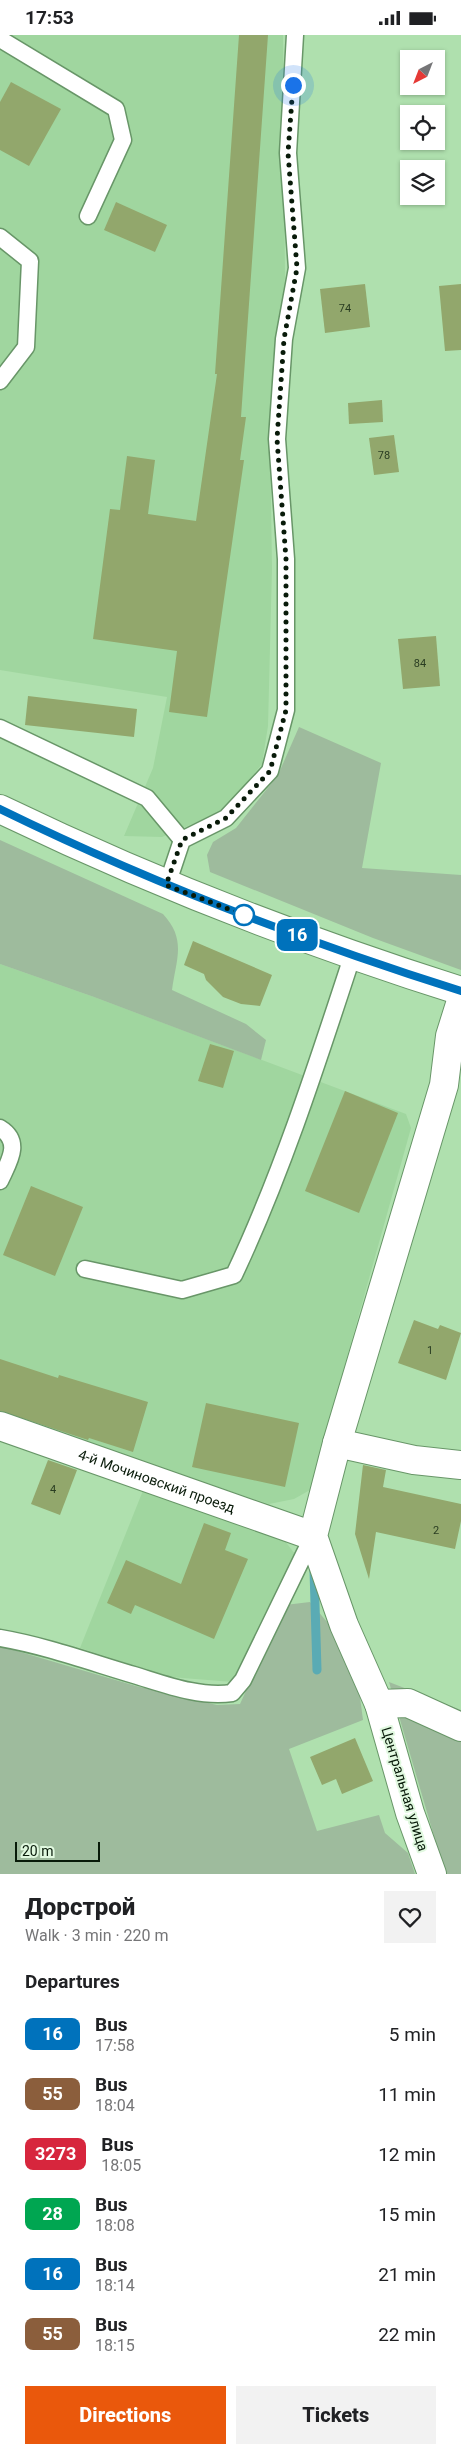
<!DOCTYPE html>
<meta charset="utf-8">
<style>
body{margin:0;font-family:Roboto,sans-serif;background:#f2f2f2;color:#202124;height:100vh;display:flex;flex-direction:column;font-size:19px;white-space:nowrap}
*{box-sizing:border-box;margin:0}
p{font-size:16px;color:#757577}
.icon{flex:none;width:28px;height:28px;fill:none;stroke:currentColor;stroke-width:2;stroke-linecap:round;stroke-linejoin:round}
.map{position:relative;height:1839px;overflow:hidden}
.details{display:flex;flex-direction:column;background:#fff;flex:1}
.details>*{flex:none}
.badge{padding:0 10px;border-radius:8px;font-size:18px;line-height:32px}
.needle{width:32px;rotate:222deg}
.controls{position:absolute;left:400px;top:15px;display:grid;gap:10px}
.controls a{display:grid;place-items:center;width:45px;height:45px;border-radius:0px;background:#fff;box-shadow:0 1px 4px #0004;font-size:25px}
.scale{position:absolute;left:15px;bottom:12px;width:85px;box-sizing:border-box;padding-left:5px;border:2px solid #081a09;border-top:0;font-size:14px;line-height:18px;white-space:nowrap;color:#081a09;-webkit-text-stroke:4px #e1f9e0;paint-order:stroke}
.you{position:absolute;width:25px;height:25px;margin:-12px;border:4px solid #fff;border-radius:50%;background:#1a73e8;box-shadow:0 0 0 8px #1a73e833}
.map>.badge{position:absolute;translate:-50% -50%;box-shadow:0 0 0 2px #fff}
h2{padding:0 25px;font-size:19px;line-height:45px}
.round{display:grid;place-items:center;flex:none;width:52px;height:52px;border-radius:0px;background:#f2f2f2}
.summary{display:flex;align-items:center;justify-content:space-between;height:85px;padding:0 25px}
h1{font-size:24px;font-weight:800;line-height:38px}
.primary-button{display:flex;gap:10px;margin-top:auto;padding:10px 25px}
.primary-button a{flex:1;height:58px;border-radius:0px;background:#ea580c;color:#fff;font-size:20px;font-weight:800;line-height:58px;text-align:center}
.primary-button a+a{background:#f2f2f2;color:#202124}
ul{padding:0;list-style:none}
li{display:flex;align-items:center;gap:15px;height:60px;padding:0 25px}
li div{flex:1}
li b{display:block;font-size:19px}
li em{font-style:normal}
li .badge{min-width:55px;font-weight:700;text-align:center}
.status{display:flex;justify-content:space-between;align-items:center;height:35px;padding:0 25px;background:#fff;direction:ltr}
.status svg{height:14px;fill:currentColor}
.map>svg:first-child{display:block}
.built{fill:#a0d69f}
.green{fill:#9ebb9d}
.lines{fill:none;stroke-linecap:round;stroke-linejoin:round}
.stream{stroke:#5aabb4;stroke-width:9}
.building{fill:#92a76c}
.lane-casing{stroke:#689668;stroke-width:19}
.street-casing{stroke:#689668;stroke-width:30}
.primary-casing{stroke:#689668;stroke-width:30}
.lane{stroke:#fff;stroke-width:16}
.street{stroke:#fff;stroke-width:28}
.primary{stroke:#fff;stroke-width:28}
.line-casing{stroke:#fff;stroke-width:11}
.line{stroke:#0072bc;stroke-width:8}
.walk{stroke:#081a09;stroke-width:5;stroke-dasharray:0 9}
.stop-dot{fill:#fff;stroke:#0072bc;stroke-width:2.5}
.labels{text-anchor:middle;stroke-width:4;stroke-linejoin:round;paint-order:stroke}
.number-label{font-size:11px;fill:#2a3d22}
.street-label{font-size:14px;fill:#081a09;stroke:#e1f9e0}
</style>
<div class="status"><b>17:53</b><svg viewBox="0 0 49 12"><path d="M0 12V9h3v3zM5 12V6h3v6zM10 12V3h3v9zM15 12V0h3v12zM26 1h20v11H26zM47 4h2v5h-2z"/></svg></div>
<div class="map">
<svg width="461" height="1839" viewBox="0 0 461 1839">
<rect width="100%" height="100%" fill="#afe0ae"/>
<g class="built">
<path d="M 0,0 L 283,0 L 285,242 L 270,402 L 272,533 L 268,691 L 262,729 L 223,776 L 162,802 L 124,801 L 153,733 L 167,662 L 0,635 Z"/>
<path d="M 0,929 L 94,962 L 406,1079 L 411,1093 L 310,1455 L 294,1464 L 269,1469 L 0,1380 Z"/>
<path d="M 144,1453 L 275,1493 L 298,1523 L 233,1647 L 170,1642 L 80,1613 Z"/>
</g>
<g class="green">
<path d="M 299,692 L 381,728 L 362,833 L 461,840 L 461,935 L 373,903 L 210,837 L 207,820 L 213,807 L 236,793 L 278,740 Z"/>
<path d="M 0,805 L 163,879 C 187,905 176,924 172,955 L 246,989 L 266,1005 L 261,1025 L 94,962 L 0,929 Z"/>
<path d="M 310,1567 L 334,1595 L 360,1662 L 363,1685 L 289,1714 L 317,1796 L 379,1780 L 385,1798 L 408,1818 L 415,1839 L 0,1839 L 0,1611 L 136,1651 L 217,1670 L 240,1669 L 285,1570 Z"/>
<path d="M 389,1647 L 461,1675 L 461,1839 L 445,1839 Z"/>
</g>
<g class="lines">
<path class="stream" d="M 314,1535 L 317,1635"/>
</g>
<g class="building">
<path d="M 239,0 L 268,0 L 241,382 L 246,382 L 240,425 L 244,425 L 207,682 L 169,677 L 177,616 L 93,604 L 110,474 L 120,475 L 127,421 L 155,425 L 148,479 L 196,486 L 217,339 L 215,339 Z"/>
<path d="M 11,47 L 61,74 L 29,131 L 0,115 L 0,67 Z"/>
<path d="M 116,167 L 167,190 L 155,217 L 104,195 Z"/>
<path d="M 365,249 L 370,292 L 325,298 L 320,254 Z"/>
<path d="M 461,249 L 461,315 L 445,316 L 439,251 Z"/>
<path d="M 382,365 L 383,387 L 349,389 L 348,368 Z"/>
<path d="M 394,400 L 399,437 L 374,440 L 369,403 Z"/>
<path d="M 436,601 L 440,651 L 403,654 L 398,604 Z"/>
<path d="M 28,661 L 137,674 L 134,702 L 25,690 Z"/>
<path d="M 193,906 L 272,940 L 260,971 L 241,969 L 223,962 L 206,945 L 204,939 L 184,930 Z"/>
<path d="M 210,1009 L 234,1016 L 223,1053 L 198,1046 Z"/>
<path d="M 345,1056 L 398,1078 L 359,1178 L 305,1156 Z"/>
<path d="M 31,1151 L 83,1172 L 55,1241 L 3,1220 Z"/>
<path d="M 414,1285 L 438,1294 L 440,1290 L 461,1298 L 446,1345 L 398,1328 Z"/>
<path d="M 0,1324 L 58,1343 L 59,1340 L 148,1367 L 133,1417 L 89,1403 L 88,1405 L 0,1376 Z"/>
<path d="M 206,1368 L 299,1388 L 285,1452 L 192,1432 Z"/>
<path d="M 48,1425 L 77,1435 L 60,1480 L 31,1469 Z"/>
<path d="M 363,1430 L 386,1435 L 383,1452 L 461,1469 L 461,1486 L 455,1514 L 376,1497 L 369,1544 L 355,1499 Z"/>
<path d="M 204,1488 L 231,1498 L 225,1515 L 248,1524 L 214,1604 L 135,1570 L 131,1579 L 107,1568 L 126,1525 L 181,1549 Z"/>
<path d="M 355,1703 L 373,1746 L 342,1759 L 336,1744 L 322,1750 L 310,1722 Z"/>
</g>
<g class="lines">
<g class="lane-casing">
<g id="lane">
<path d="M 0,4 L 116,74 L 123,105 L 88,181"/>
<path d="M 0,202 L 30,226 L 26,312 L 0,346"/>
<path d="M 0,693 L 147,763 L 182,805"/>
<path d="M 167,850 L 182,805 L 226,783 L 270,736 L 286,675 L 286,524 L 277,404 L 284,304 L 297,233 L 288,118 L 295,0"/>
<path d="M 0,1093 C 23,1107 8,1128 0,1146"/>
<path d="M 85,1234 L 182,1255 L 234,1240 C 282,1138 317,1029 352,922"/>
<path d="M 0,1603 C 46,1611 90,1627 134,1640 C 164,1649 200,1663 232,1658 L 243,1645 L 313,1501"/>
</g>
</g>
<g class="street-casing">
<g id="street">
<path id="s1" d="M 0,1391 L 313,1501"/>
<path d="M 337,1408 L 414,1425 L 461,1430"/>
<path d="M 379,1669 L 408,1668 L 461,1692"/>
<path d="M 432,1839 L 410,1778 L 379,1669 L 344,1590 L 313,1501 L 337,1408 L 444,1050 L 450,1001 L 461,966"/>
</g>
</g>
<g class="primary-casing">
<path id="primary" d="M 0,774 C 149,846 303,906 461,956"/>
</g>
<use href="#lane" class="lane"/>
<use href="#street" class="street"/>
<use href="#primary" class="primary"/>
</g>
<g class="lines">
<g class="line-casing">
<path id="line" d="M 0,774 C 149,847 303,906 461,956"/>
</g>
<use href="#line" class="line"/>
<path class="walk" d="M 244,880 L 166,850 L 182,805 L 226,783 L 270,736 L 286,675 L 286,524 L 277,404 L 284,304 L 297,233 L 288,118 L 293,50"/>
</g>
<circle class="stop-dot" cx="244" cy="880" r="10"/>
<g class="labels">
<g class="number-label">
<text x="345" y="277">74</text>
<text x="384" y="424">78</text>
<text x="420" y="632">84</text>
<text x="430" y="1319">1</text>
<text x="53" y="1458">4</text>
<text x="436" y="1499">2</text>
</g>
<g class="street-label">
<text dy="5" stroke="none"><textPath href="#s1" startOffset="166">4-й Мочиновский проезд</textPath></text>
<text transform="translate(405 1754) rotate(73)" y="5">Центральная улица</text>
</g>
</g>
</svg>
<div class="controls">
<a><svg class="needle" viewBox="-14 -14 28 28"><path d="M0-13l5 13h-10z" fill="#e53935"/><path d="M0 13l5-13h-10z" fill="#757577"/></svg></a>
<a><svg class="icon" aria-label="locate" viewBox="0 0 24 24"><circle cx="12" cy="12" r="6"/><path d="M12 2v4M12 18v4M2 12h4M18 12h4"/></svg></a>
<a><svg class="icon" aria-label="layers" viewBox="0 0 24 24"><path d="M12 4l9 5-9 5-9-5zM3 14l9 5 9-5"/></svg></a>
</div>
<div class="scale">20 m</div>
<div class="you" style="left:293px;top:50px"></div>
<b class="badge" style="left:297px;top:900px;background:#0072bc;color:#fff">16</b>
</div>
<section class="details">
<div class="summary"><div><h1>Дорстрой</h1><p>Walk · 3 min · 220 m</p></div><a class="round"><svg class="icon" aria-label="heart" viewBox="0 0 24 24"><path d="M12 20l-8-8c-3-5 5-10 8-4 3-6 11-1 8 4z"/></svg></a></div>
<h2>Departures</h2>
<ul>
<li><span class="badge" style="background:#0072bc;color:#fff">16</span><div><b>Bus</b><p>17:58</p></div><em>5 min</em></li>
<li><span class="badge" style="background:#8b5e3c;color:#fff">55</span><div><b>Bus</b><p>18:04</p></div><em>11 min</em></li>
<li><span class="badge" style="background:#d7263d;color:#fff">3273</span><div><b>Bus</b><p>18:05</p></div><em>12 min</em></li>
<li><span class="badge" style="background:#00a651;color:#fff">28</span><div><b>Bus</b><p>18:08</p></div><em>15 min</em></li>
<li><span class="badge" style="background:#0072bc;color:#fff">16</span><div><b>Bus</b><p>18:14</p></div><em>21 min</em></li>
<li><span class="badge" style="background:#8b5e3c;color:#fff">55</span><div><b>Bus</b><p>18:15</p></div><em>22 min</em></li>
</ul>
<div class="primary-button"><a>Directions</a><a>Tickets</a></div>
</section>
